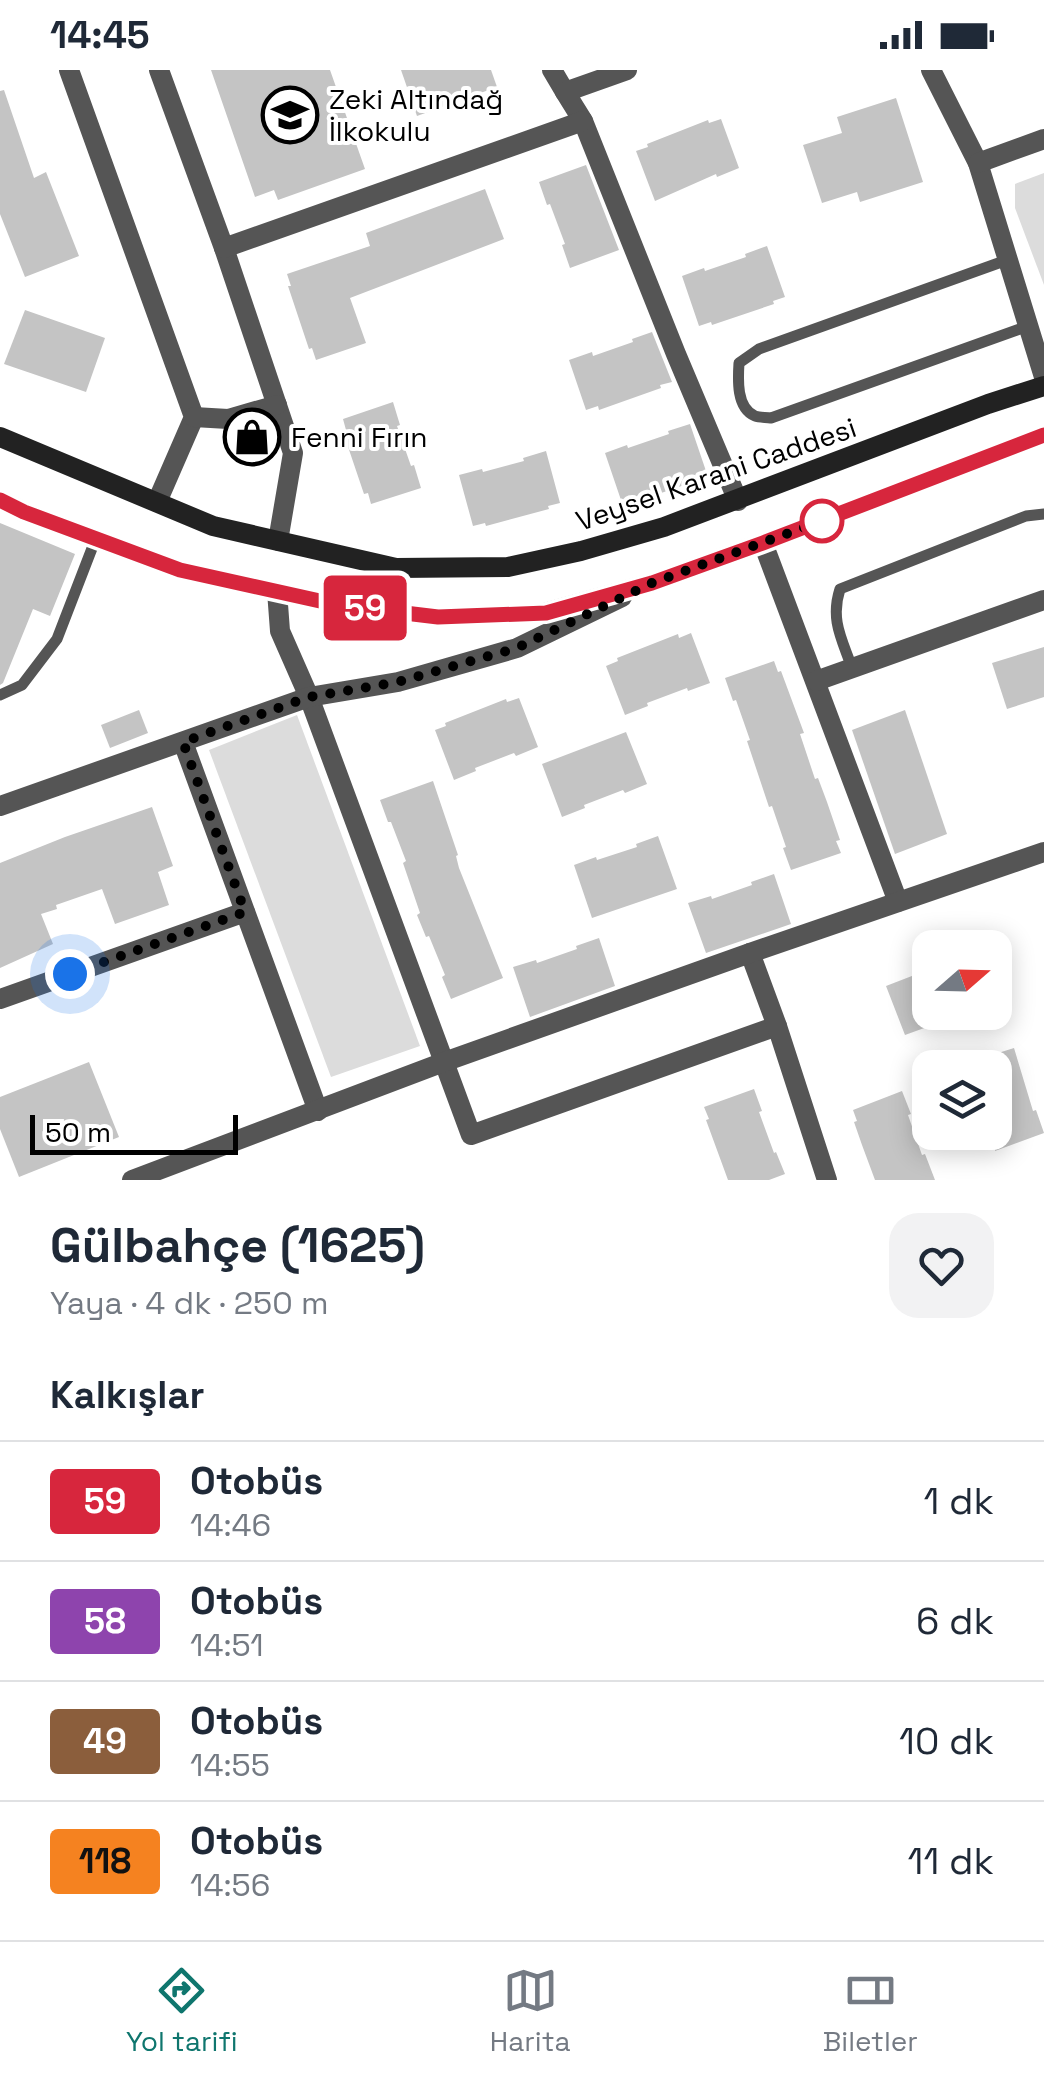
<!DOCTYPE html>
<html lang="tr">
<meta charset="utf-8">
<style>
body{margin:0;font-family:"Space Grotesk",sans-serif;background:#f2f2f3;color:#1f2937;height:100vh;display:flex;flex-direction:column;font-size:38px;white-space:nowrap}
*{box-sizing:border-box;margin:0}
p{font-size:32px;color:#747a83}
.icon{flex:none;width:55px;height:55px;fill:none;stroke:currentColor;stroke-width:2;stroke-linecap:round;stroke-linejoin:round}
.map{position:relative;height:1110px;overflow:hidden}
.details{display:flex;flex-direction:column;background:#fff;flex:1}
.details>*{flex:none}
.badge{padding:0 20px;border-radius:8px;font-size:35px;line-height:65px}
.needle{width:65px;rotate:70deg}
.controls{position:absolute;left:912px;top:860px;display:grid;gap:20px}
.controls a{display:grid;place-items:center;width:100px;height:100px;border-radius:20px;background:#fff;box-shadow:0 5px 25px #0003;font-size:50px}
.scale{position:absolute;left:30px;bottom:25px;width:208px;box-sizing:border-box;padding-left:10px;border:5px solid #000;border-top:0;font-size:28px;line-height:35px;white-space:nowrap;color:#000;-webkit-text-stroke:8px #fff;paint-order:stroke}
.you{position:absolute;width:50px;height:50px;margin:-25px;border:8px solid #fff;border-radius:50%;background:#1a73e8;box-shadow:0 0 0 15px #1a73e833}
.map>.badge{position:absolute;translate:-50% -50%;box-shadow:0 0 0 5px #fff}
h2{padding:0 50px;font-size:38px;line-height:90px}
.round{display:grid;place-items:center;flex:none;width:105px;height:105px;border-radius:30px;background:#f2f2f3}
.headline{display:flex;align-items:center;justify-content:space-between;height:170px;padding:0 50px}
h1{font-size:48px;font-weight:700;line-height:75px}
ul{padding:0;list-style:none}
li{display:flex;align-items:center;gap:30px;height:120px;padding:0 50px;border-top:2px solid #e0e1e3}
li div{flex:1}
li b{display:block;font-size:38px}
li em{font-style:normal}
li .badge{min-width:110px;font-weight:700;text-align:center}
.status{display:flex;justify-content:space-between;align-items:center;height:70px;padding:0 50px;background:#fff;direction:ltr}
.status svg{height:28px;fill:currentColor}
.dock{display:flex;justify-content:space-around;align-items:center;height:140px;border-top:2px solid #e0e1e3;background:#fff;font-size:28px;color:#747a83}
.dock a{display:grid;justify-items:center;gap:5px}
.dock .active{color:#0f766e}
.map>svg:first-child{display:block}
.green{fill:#dcdcdc}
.building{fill:#c4c4c4}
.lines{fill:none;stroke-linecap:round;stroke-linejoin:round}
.service{stroke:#555;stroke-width:11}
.minor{stroke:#555;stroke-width:20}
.secondary{stroke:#222;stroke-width:20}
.line-casing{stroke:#fff;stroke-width:22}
.line{stroke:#d7263d;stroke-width:15}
.walk{stroke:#000;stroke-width:10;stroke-dasharray:0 18}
.stop-dot{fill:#fff;stroke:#d7263d;stroke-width:5}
.labels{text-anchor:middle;stroke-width:8;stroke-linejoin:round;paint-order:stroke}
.poi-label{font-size:28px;fill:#000;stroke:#fff;text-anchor:start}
.street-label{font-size:28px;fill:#000;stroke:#fff}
</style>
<div class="status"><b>14:45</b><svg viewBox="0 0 49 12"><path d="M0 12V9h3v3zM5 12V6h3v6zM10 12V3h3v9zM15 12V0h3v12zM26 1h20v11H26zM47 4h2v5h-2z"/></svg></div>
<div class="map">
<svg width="1044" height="1110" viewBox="0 0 1044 1110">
<rect width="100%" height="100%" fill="#fff"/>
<g class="green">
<path d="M 1044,103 L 1044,215 L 1015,138 L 1015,114 Z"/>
<path d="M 297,645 L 420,976 L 331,1007 L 209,680 Z"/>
</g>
<g class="building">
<path d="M 211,0 L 330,0 L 365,99 L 278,130 L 274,120 L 255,127 Z"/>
<path d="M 401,0 L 491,0 L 497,17 L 417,46 Z"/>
<path d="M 4,20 L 34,108 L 46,102 L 79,186 L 25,207 L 0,144 L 0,21 Z"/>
<path d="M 896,28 L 923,112 L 860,132 L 857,122 L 822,133 L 803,75 L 842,63 L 837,47 Z"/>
<path d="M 721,49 L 739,98 L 717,107 L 716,104 L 655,131 L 636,81 L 648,77 L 647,74 L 708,50 L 709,53 Z"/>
<path d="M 586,95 L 619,180 L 570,198 L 562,175 L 565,174 L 550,134 L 547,135 L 539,112 Z"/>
<path d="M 485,119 L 504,169 L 350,228 L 366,273 L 316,290 L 312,278 L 309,279 L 288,216 L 291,216 L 287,204 L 370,176 L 366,163 Z"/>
<path d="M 767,176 L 785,227 L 773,231 L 774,234 L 712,255 L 711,252 L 699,256 L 682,206 L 704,198 L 705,201 L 746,187 L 745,184 Z"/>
<path d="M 25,240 L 105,268 L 86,322 L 4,294 Z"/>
<path d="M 652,262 L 672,312 L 660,315 L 661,318 L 599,340 L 598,336 L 586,340 L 569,290 L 592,282 L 593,286 L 633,272 L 632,269 Z"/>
<path d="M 393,332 L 400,355 L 397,356 L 411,396 L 414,395 L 421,418 L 371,434 L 368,423 L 364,424 L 343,362 L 346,360 L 343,349 Z"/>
<path d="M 690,354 L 707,404 L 695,408 L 696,411 L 635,432 L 633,429 L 622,433 L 605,383 L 627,375 L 628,378 L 669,364 L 668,361 Z"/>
<path d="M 546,381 L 560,433 L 548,436 L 549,439 L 486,456 L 485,453 L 473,456 L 459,405 L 482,399 L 483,402 L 524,391 L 523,388 Z"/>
<path d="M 0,453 L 75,484 L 50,546 L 33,539 L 3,613 L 0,615 Z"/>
<path d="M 691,563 L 710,613 L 688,621 L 687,618 L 647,633 L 648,636 L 625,645 L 606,596 L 618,591 L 617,588 L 678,564 L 679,568 Z"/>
<path d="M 1044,577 L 1044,627 L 1007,639 L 992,593 Z"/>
<path d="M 774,591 L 778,602 L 781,601 L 804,663 L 800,664 L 815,709 L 818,708 L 827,732 L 840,770 L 836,771 L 841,783 L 791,800 L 783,778 L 786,777 L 772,736 L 769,737 L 747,671 L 750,670 L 736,630 L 733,631 L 725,608 Z"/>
<path d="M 519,628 L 538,677 L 516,686 L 514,683 L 475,698 L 476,701 L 454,710 L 435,660 L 446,656 L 445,653 L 506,629 L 507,632 Z"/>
<path d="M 139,640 L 148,663 L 110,678 L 101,655 Z"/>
<path d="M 905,640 L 947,764 L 895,784 L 852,660 Z"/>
<path d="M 626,662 L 647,714 L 625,723 L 623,720 L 584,735 L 585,738 L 562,747 L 542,694 Z"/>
<path d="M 433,711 L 458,785 L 456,786 L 459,798 L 503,908 L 451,929 L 442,907 L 445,905 L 429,866 L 426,867 L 417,845 L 420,843 L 403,793 L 406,791 L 391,752 L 388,752 L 380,730 Z"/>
<path d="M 152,737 L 173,796 L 158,802 L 169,835 L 115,854 L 102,819 L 56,835 L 57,839 L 41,844 L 53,874 L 0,898 L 0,793 L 65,767 Z"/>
<path d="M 658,766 L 677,819 L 592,848 L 574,795 L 596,787 L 597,790 L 637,777 L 636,774 Z"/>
<path d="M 774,804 L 791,854 L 706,883 L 688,833 L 711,826 L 712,829 L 752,815 L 751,812 Z"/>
<path d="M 599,868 L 615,916 L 530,947 L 513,897 L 536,890 L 537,893 L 577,879 L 576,876 Z"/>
<path d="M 930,899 L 930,952 L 926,954 L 927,957 L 905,965 L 886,916 Z"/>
<path d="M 1014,978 L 1033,1041 L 1036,1040 L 1044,1063 L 995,1081 L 995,984 Z"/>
<path d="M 89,992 L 119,1067 L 19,1107 L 0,1059 L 0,1027 Z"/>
<path d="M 754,1019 L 762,1041 L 759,1042 L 774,1083 L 776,1082 L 785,1104 L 769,1110 L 728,1110 L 706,1050 L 709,1049 L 704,1037 Z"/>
<path d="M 902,1021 L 911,1044 L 908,1045 L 922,1085 L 925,1084 L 935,1110 L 875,1110 L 862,1075 L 854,1052 L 857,1051 L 853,1040 Z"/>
</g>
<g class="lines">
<g class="service">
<path d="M 1007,190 L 759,279 L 739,293 C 738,309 736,338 755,346 C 760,348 766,347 771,348 L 1028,256"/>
<path d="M 852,598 C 842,569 830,550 840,519 L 1026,446 L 1044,444"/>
<path d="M 0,625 L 22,615 L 57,569 L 96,468"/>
</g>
<g class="minor">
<path d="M 69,0 L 194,347 L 157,432"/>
<path d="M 159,0 L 224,178 L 293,383 L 278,471"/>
<path d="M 552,0 L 565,22"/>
<path d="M 627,0 L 565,22 L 583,51 L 676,284 L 738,431"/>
<path d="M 931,0 L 978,93 L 1044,307"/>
<path d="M 978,93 L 1044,69"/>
<path d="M 224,178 L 583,51"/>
<path d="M 194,347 L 228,349 L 277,335"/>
<path d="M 763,473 L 898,832"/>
<path d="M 277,521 L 280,561 L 309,627 L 471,1065 L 777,956"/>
<path d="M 816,611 L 1044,530"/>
<path d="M 183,672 L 318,1041"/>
<path d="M 0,736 L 309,627 L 398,612 L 517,578 L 622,527"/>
<path d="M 750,883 L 777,956 L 827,1110"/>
<path d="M 0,929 L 245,842"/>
<path d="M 132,1110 L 444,992 L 750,883 L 1044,782"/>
</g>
<g class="secondary">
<path d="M 0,367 L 213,456 L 396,498 L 508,497 L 581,481 L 664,457 L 988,334 L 1044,316"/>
<path d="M 0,430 L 24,442 L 180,500 L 338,535 L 438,547 L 545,543 L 652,513 L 763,473 L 1044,365"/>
</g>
</g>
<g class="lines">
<g class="line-casing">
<path id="line" d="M 0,430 L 24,442 L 180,500 L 338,535 L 438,547 L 546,543 L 652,513 L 763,473 L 1044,365"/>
</g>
<use href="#line" class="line"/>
<path class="walk" d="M 70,904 L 245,842 L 183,672 L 309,627 L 398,612 L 517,578 L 652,513 L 830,448 L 822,451"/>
</g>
<defs>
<g id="school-ring" transform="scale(2.875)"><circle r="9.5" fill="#fff" stroke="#000" stroke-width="1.5"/><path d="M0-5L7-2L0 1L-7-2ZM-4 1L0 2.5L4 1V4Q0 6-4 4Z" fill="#000"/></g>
<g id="shop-ring" transform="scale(2.875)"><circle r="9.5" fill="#fff" stroke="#000" stroke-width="1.5"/><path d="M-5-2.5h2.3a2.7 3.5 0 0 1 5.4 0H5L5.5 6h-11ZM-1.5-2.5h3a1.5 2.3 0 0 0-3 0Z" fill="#000"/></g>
</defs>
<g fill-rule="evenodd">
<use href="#school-ring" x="290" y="45"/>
<use href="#shop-ring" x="252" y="367"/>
</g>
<circle class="stop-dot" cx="822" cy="451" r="20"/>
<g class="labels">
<g class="poi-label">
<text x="329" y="39">Zeki Altındağ<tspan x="329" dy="32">İlkokulu</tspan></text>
<text x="291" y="377">Fenni Fırın</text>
</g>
<g class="street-label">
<text transform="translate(716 404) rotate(-19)" y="10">Veysel Karani Caddesi</text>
</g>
</g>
</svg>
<div class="controls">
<a><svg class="needle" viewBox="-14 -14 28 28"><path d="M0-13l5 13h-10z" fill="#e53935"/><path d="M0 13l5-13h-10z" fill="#747a83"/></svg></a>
<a><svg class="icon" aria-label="layers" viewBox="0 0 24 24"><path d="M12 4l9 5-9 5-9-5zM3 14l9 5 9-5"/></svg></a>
</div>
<div class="scale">50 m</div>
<div class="you" style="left:70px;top:904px"></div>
<b class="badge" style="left:365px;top:538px;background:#d7263d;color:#fff">59</b>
</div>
<section class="details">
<div class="headline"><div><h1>Gülbahçe (1625)</h1><p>Yaya · 4 dk · 250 m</p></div><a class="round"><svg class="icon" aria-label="heart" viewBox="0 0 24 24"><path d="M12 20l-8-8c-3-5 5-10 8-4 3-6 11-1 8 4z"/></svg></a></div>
<h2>Kalkışlar</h2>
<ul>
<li><span class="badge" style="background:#d7263d;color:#fff">59</span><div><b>Otobüs</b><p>14:46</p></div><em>1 dk</em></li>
<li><span class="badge" style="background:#8e44ad;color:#fff">58</span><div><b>Otobüs</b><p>14:51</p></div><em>6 dk</em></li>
<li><span class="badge" style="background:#8b5e3c;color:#fff">49</span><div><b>Otobüs</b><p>14:55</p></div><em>10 dk</em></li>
<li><span class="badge" style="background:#f58220;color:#111">118</span><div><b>Otobüs</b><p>14:56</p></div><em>11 dk</em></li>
</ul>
</section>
<nav class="dock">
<a class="active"><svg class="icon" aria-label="directions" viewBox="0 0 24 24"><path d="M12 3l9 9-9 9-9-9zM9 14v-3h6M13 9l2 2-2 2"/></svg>Yol tarifi</a>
<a><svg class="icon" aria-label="map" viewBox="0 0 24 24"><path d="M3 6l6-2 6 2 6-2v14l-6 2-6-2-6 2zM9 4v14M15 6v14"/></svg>Harita</a>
<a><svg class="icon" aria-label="tickets" viewBox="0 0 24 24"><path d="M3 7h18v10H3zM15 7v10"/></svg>Biletler</a>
</nav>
